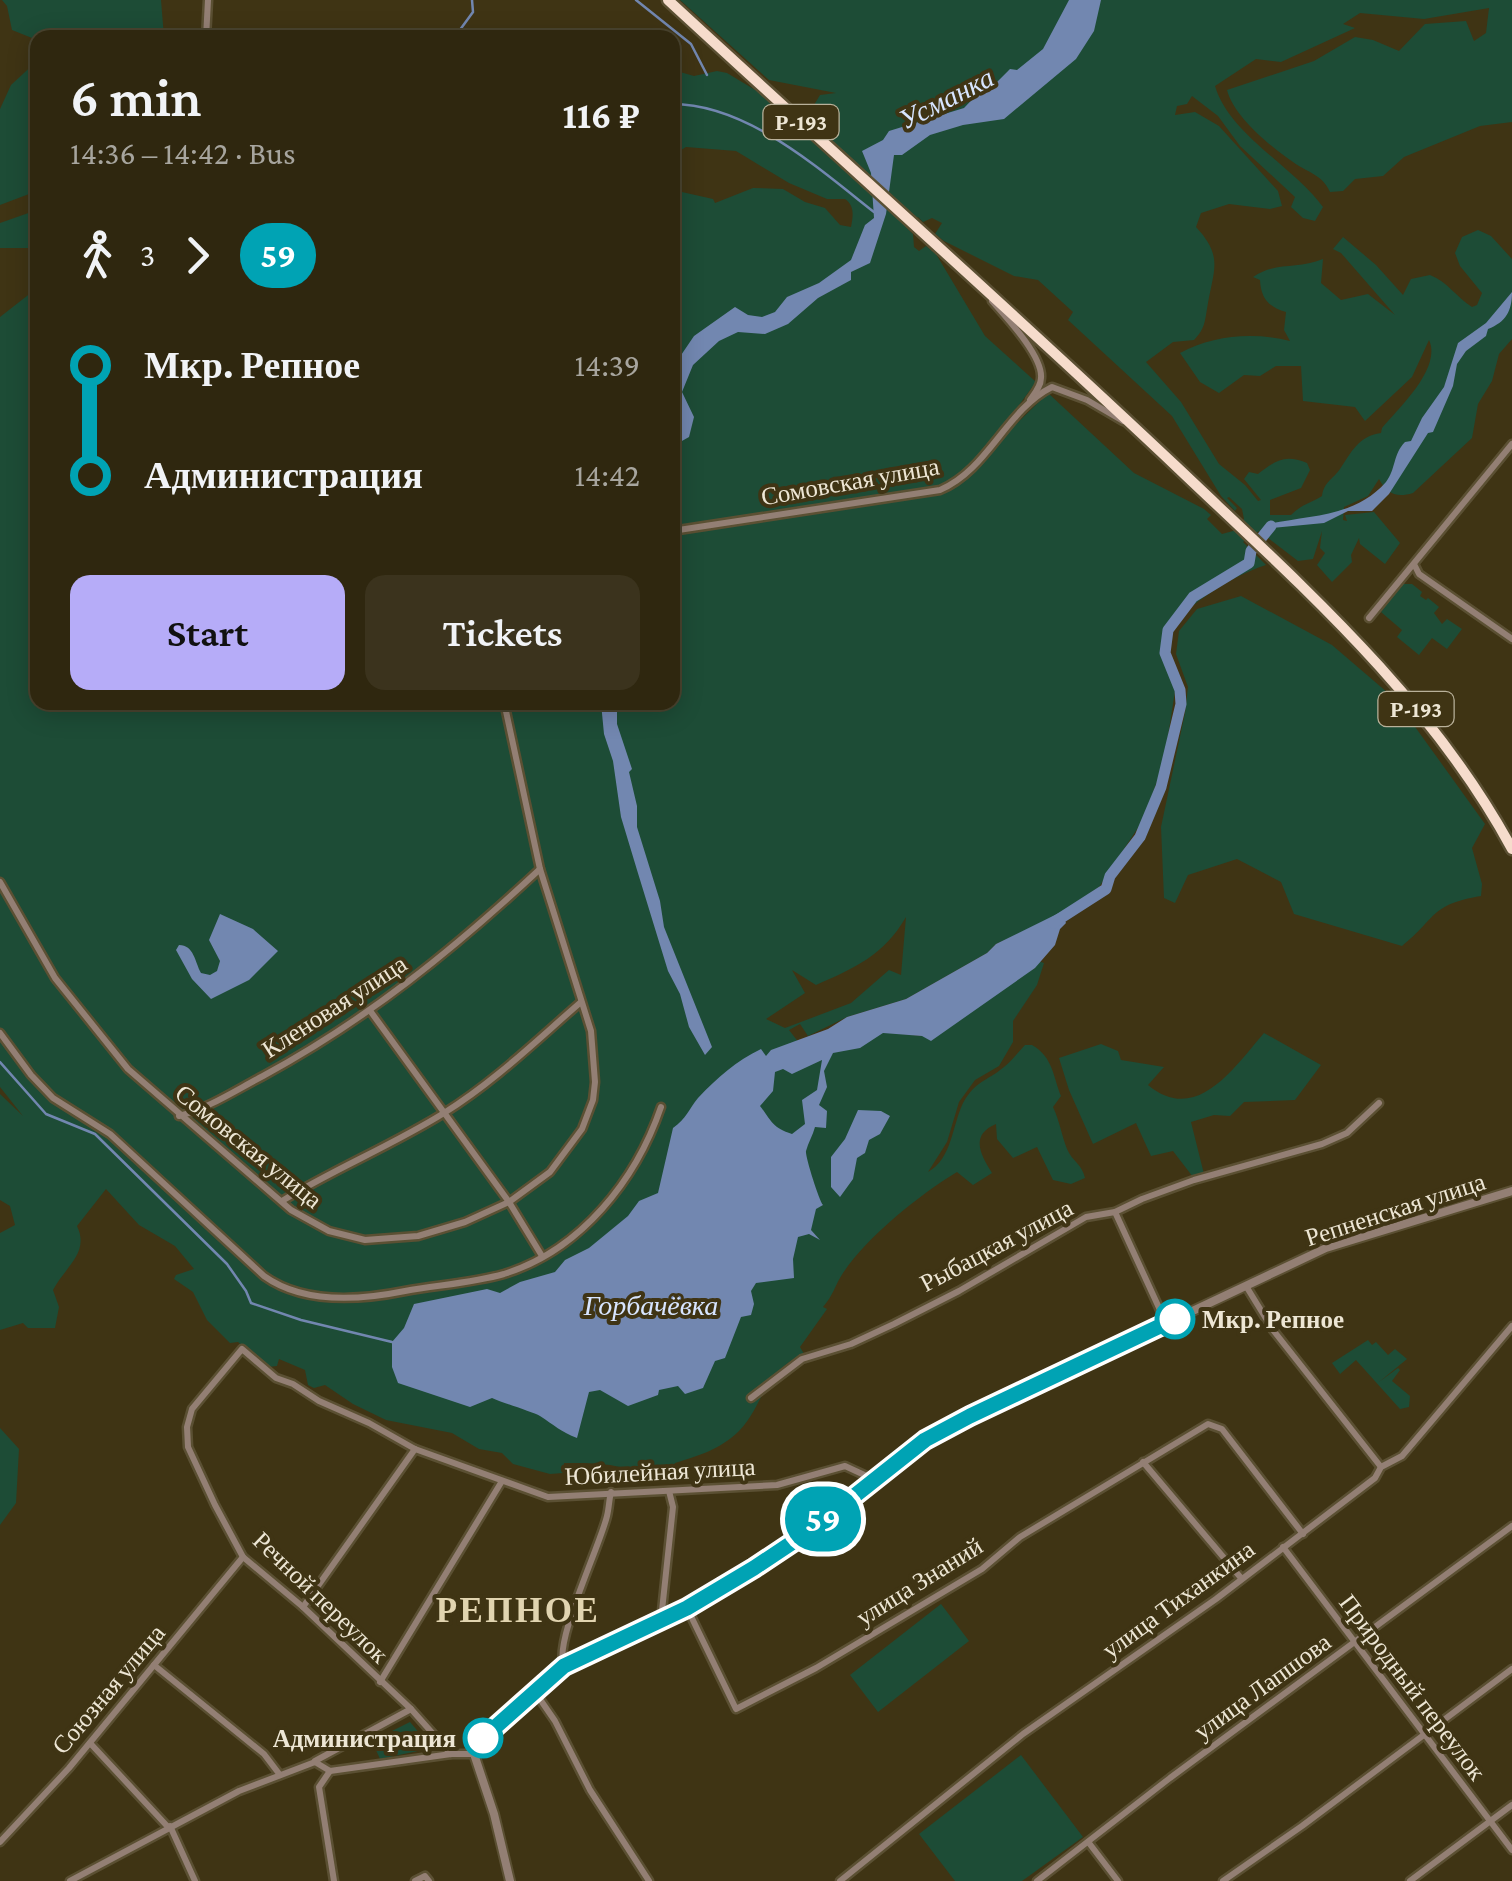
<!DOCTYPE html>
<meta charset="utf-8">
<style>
body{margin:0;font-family:"Crimson Pro",serif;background:#3b331d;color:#f1f3f6;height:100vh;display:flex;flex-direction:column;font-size:38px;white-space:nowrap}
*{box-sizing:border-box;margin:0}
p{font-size:32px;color:#a7a59e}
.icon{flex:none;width:55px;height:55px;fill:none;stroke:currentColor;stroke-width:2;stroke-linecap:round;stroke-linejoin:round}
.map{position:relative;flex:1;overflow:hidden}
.panel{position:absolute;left:30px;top:30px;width:650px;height:680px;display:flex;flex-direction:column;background:#2f270f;border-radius:20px;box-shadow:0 5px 25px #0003,0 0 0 2px #4a442f}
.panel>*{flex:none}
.badge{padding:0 20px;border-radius:32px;font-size:35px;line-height:65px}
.map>.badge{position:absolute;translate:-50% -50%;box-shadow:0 0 0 5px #fff}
.legs{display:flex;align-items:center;gap:15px;height:110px;padding:0 40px;font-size:32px}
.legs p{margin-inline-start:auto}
.head{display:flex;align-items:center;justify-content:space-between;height:170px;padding:0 40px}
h1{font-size:55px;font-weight:600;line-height:75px}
.action{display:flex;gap:20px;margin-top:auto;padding:20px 40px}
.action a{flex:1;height:115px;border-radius:20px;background:#b6acf8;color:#111;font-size:40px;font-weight:600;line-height:115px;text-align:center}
.action a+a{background:#3b331d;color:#f1f3f6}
ul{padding:0 40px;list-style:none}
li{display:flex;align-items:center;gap:35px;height:110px;font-size:38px}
li i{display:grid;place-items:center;width:15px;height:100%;margin:0 12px;background:currentColor}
li i::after{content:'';width:25px;height:25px;margin:-12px;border:8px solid;border-radius:50%;background:#2f270f}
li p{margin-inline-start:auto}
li:first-child i{background:linear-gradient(#0000 50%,currentColor 0)}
li:last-child i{background:linear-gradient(currentColor 50%,#0000 0)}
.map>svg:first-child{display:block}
.green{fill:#1d4c36;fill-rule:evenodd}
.water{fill:#7287b0;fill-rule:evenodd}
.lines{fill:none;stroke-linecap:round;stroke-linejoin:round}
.stream{stroke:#7287b0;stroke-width:2.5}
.river{stroke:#7287b0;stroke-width:11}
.minor-casing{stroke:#5b5033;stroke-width:11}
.tertiary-casing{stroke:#5b5033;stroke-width:12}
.trunk-casing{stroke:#5b5033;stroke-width:15}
.minor{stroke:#937f74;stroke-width:6}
.tertiary{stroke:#937f74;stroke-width:8}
.trunk{stroke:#f6dccc;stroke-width:10}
.line-1-casing{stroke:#fff;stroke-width:22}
.line-1{stroke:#00a3b4;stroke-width:15}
.stop-1-dot{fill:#fff;stroke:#00a3b4;stroke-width:5}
.labels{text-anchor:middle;stroke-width:8;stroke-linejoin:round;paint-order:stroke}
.shield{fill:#3f3414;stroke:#b9b19a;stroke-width:2.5}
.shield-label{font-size:22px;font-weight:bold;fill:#ede6d4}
.street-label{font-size:25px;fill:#ede6d4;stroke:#3f3414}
.stop-label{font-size:25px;font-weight:bold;fill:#ede6d4;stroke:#3f3414;text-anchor:start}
.water-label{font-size:28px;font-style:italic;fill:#d7e5ff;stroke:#3f3414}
.district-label{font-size:35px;font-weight:bold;letter-spacing:2.5px;fill:#e1d4b0;stroke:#3f3414}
</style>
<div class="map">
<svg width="1512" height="1881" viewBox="0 0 1512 1881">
<rect width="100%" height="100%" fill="#3f3414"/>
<g class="green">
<path d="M 2,0 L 161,0 L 164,37 L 37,40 L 12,30 L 7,6 Z"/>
<path d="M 680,0 L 1512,0 L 1512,122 L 1480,126 L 1404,157 L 1383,176 L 1355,179 L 1343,191 L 1330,192 C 1322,174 1308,173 1293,162 C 1270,146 1234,117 1227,90 L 1314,61 L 1355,37 L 1373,40 L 1399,51 L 1425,24 L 1466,21 L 1474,41 L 1486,33 L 1489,8 L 1424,19 L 1360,13 L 1343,24 L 1355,28 L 1281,62 L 1256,59 L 1215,86 C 1229,134 1293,166 1323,207 L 1315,221 L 1303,218 L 1291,207 L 1295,197 L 1240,146 L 1218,116 L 1192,96 L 1187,104 L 1177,106 L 1175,115 L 1195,112 L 1219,126 L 1278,191 L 1282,206 L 1270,209 L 1229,204 L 1201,213 L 1196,227 C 1223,256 1214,269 1208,303 C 1205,319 1206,328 1194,340 L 1173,342 L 1146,362 L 1181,402 L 1219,464 L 1245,485 L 1258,501 L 1261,500 L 1244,479 L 1249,472 L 1258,474 C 1276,460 1285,454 1307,463 L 1310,470 L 1301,488 L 1270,500 L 1270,515 L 1291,515 C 1302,504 1311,503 1322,496 C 1324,482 1332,480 1340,469 C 1351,453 1358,436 1381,433 L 1382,428 C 1399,408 1442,368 1429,340 L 1412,377 L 1365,421 L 1355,407 L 1303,401 L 1301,366 L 1276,366 L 1260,376 L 1244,375 L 1219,393 L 1200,382 L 1180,353 C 1213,335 1254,332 1290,341 L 1284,330 L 1286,312 C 1269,307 1261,299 1260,280 L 1253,277 C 1276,261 1297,270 1323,259 L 1321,283 L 1341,300 L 1368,294 L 1395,315 L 1341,253 L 1333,249 L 1343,237 L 1376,265 L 1403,295 L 1411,279 L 1430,275 C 1448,282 1456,297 1472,307 L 1477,305 L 1482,293 L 1460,266 L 1455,253 L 1462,237 L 1478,230 L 1491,236 L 1512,259 L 1512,339 L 1499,354 L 1492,381 L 1478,404 L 1472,438 L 1413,493 C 1396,498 1387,494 1379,479 L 1368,496 L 1344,507 L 1343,520 L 1347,521 L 1345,515 L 1374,512 L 1400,543 L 1385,564 L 1360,544 L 1359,538 L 1351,555 L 1352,562 L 1332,582 L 1317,565 L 1325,553 L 1320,548 L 1322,531 L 1313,559 L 1298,561 L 1259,531 L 1243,542 L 1266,565 C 1226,578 1195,602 1164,630 L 1162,650 L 1175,691 L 1164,762 L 1143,820 L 1099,887 L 1051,919 L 996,944 L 987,953 L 906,999 L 847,1017 L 808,1036 L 800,1024 L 789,1030 L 814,1062 L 838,1050 L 860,1047 L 882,1032 L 922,1036 L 1035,968 L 1038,961 L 1044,963 L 1037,985 L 1013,1021 L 1013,1042 L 999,1066 L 975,1080 L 959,1102 L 947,1142 L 928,1172 C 952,1159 952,1126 963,1103 C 976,1080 986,1082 1004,1067 C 1012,1061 1018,1052 1025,1045 L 1032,1045 C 1053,1057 1053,1076 1061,1096 L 1053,1107 C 1060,1122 1062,1137 1067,1149 C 1072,1161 1082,1164 1085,1178 L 1071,1184 L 1053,1180 L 1037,1147 L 1013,1158 L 997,1139 L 996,1124 C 970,1135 980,1154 992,1173 L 973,1185 L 957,1172 C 919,1195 868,1236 843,1273 C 835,1285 833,1296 823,1307 L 827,1309 L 800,1347 L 804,1354 C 761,1373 765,1404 739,1431 C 721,1449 698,1456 675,1463 L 673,1466 L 678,1472 L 676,1479 L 659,1483 L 654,1477 L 642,1482 C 634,1461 584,1463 564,1463 L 563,1473 L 550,1474 L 513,1464 L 502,1453 L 479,1449 L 452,1433 L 386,1420 L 353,1404 L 325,1385 L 314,1388 L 308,1385 L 305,1370 L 279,1359 L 277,1366 L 268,1367 L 238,1342 L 230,1343 L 207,1320 L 193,1292 L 174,1279 L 176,1275 L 194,1269 L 175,1246 L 139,1225 L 106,1189 L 77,1226 C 90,1253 65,1267 53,1290 L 59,1307 L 55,1328 L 28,1328 L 23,1323 L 0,1330 L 0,1233 L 15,1225 L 10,1206 L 0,1200 L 0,1094 L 23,1116 L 0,1087 L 0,317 L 32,292 L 38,292 L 38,702 L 672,702 L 673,190 L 713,199 L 715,203 L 753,188 L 783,189 L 805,202 L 825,208 L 840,225 L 851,227 C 853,216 855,206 845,199 L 827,199 L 789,183 L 736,151 L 686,147 L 673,155 L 673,70 L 694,76 L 717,71 L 727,73 L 815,126 L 838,126 L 833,116 L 811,110 L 820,95 L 836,93 L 769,80 ZM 918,217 L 923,222 L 932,218 L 942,223 L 935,234 L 944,241 L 1014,276 L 1038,280 L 1073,312 L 1068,320 L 1172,416 L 1221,496 L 1235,511 L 1237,508 L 1227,498 L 1229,497 L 1242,509 L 1244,519 L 1233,531 L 1222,534 L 1207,519 L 1211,515 L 1204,509 L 1134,473 L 1048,393 L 1011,429 L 1006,423 L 1036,382 L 985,336 L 936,254 L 926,246 L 919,251 L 914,247 L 913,234 L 906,227 ZM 906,917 L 901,975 L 889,970 L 851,1003 L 785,1028 L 766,1019 L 805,993 L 792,970 L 816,985 C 855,968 884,955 906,917 Z"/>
<path d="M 37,61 L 37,191 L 0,205 L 0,109 L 11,85 Z"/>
<path d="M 37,210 L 37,248 L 0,248 L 0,223 Z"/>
<path d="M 1402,584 L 1412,584 L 1422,592 L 1420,596 L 1426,600 L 1428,598 L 1439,607 L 1434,613 L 1442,624 L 1447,619 L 1462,629 L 1447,649 L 1432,638 L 1419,655 L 1397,637 L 1402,630 L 1381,612 Z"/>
<path d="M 1241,596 L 1332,645 L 1395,699 L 1485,824 L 1472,848 L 1482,884 L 1481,896 C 1429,905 1438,917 1402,946 L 1294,914 L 1281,882 L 1237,859 L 1188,875 L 1175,903 L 1164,898 L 1161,827 L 1185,713 L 1188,687 L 1176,654 L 1179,631 L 1197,609 Z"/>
<path d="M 1264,1033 L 1321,1065 L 1295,1100 L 1244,1102 L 1230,1116 L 1214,1115 L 1191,1122 L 1204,1174 L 1193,1177 L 1173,1151 L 1151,1156 L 1136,1123 L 1093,1144 L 1069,1090 L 1059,1058 L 1101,1044 L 1118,1051 L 1121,1060 L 1164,1067 L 1148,1085 C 1197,1126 1235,1066 1264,1033 Z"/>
<path d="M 1368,1340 L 1372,1345 L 1376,1342 L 1388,1355 L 1395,1349 L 1407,1359 L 1379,1382 L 1398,1368 L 1400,1370 L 1392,1381 L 1410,1396 L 1409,1407 L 1400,1409 L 1356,1360 L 1340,1374 L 1332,1363 Z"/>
<path d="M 0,1428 L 19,1449 L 16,1503 L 0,1525 Z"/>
<path d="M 941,1604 L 969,1641 L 878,1712 L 850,1675 Z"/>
<path d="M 410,1722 L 432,1748 L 380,1759 L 372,1741 Z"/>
<path d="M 1021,1755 L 1083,1837 L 1022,1881 L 955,1881 L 919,1834 Z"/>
</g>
<g class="water">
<path d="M 1069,0 L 1101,0 L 1094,31 L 1076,59 L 1004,119 L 963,125 L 930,135 L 902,155 L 894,155 L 886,214 L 870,263 L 851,272 L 851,280 L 818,298 L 788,324 L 765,334 L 738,332 L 719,341 L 693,365 L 682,392 L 694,417 L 689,437 L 673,446 L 673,367 L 694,336 L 735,307 L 748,315 L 762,317 L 775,312 L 787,297 L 819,283 L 851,260 L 865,225 L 874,218 L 871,173 L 862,151 L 883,140 L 889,131 L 964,108 L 987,84 L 996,83 L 1010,69 L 1017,70 L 1043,49 Z"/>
<path d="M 1512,292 C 1512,311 1506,322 1488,329 L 1486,336 L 1466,351 L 1457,364 L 1453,386 L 1433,432 L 1428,433 L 1389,494 L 1372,511 L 1348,511 L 1324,523 L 1272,528 L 1265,539 L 1260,534 L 1268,524 C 1311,515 1355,517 1386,482 C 1396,469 1393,454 1405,442 L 1411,441 L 1422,418 L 1444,387 L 1458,343 L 1486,323 Z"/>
<path d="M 601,703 L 617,703 L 617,724 L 632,769 L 629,772 L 637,806 L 637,827 L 660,901 L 664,927 L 712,1047 L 705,1055 L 689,1027 L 680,994 L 668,971 L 637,870 L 621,817 L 613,761 L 604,734 Z"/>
<path d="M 1061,912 L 1066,923 L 1060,929 L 1055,945 L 1035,968 L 931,1041 L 922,1036 L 883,1033 L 860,1048 L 833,1053 L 824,1071 L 827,1087 L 819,1105 L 827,1111 L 826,1128 L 815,1127 C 813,1135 808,1143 806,1151 C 805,1156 819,1200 823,1205 L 816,1209 L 811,1230 L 820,1240 L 809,1234 L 798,1237 L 793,1259 L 794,1278 L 756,1283 L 751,1291 L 754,1304 L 751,1315 L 741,1317 L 725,1358 L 715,1361 L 703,1388 L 685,1394 L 678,1386 L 659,1390 L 658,1395 L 628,1406 L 600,1390 L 589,1392 L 577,1438 C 561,1432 554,1425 540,1416 C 533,1412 503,1403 492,1398 L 470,1407 L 398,1383 L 392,1367 L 392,1342 L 404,1328 L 414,1304 L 487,1289 L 500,1293 L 520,1282 L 555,1272 L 565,1260 L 589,1248 L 628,1216 L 639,1201 L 658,1193 L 673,1128 C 686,1119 689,1109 698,1098 C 718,1077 736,1061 761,1049 L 766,1056 L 771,1050 L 828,1029 L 847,1017 L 906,999 L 987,953 L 996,944 ZM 822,1060 L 817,1090 L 802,1100 L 805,1124 L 792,1134 C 772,1128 771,1120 760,1106 L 773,1091 L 775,1072 L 783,1069 L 792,1074 Z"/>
<path d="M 220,914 L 253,929 L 278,951 L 249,980 L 211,999 L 192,979 L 176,950 L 179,945 C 194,945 195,962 201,973 L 210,975 L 217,971 L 220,961 L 209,940 Z"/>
<path d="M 858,1110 L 881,1111 L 890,1116 L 880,1134 L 869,1140 L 865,1153 L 857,1158 L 853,1179 L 840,1197 L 831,1187 L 831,1157 L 845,1139 Z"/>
</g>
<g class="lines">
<g class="stream">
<path d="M 636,0 L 691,44 L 707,75"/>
<path d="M 454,38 L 473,12 L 472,0"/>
<path d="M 672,104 C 747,104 818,168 874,212"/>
<path d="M 0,1062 L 46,1114 L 95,1134 L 227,1264 L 246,1291 L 251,1303 L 301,1320 L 392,1342"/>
</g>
<path class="river" d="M 1053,923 L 1106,889 L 1110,876 L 1140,837 L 1161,787 L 1181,704 L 1180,690 L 1165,653 L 1168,630 L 1193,597 L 1249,563 L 1251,551 L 1271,526"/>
<g class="minor-casing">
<g id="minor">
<path d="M 206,38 L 208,0"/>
<path d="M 992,301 C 1006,317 1043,356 1041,378 C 1041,386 1035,393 1030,400"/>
<path d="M 672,531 L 940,490 C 988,470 1006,410 1052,387 L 1087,400 L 1123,421"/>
<path d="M 1415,566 L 1419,574 L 1512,639"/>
<path d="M 1369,618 L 1512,444"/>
<path d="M 0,882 L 55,978 L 128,1069 L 291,1210 L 329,1231 L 365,1240 L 418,1236 L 465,1222 L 509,1202 L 550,1172 L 582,1129 L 593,1100 L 595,1082 L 591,1031 L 540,869 L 504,702"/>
<path d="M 371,1012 L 509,1202 L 542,1256"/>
<path d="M 0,1033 L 31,1075 L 53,1098 L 110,1134 L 264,1276 C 303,1304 361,1300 405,1291 C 438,1285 472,1283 504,1274 C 581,1250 636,1180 661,1107"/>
<path d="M 179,1116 C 209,1108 236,1090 263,1076 C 368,1019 453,950 540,869"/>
<path d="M 282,1201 C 334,1169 391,1146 444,1113 C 494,1082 537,1040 581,1002"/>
<path d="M 1115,1212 L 1166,1323"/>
<path d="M 1246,1286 L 1273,1330 L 1381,1467"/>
<path d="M 751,1398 L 802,1359 L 851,1344 L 894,1324 L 959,1291 L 1086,1217 L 1115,1212 L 1142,1199 L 1194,1180 L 1322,1144 L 1347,1133 L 1379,1103"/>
<path d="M 1143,1462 L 1241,1578"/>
<path d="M 1283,1547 L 1512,1850"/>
<path d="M 303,1607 L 415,1449"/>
<path d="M 687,1608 L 736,1709 L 816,1668 L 982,1569 L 1020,1537 L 1208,1424 L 1222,1429 L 1303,1534"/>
<path d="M 661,1620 L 673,1507 L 669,1491"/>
<path d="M 154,1665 L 264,1754 L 280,1775"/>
<path d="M 564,1666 C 553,1643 600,1546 607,1516 C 609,1508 609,1500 611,1492"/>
<path d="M 380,1682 L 502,1481"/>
<path d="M 535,1692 L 555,1721 L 590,1790 L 649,1881"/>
<path d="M 90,1743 L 168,1827"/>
<path d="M 451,1754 L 411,1709 L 303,1607 L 243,1557 L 215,1505 L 188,1447 L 187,1427 L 192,1409 L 242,1349 L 276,1378 L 293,1384 L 319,1401 L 369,1423 L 415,1449 L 548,1497 L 777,1485 L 845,1466 L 873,1479"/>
<path d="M 315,1761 L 411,1709"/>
<path d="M 330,1771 L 319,1787 L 334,1881"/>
<path d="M 170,1826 L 195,1881"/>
<path d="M 0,1842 L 69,1768 L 243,1557"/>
<path d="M 1089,1843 L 1118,1881"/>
<path d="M 70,1881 L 239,1791 L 315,1762 L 330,1771 L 451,1754 L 474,1754"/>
<path d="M 415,1881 L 425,1876 L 429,1881"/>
<path d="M 840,1881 L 1023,1734 L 1216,1599 L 1375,1478 L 1381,1467 L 1402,1456 L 1512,1326"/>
<path d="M 1037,1881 L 1170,1778 L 1512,1526"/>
<path d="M 1223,1881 L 1302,1826 L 1512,1669"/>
<path d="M 1410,1881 L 1512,1805"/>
</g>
</g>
<g class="tertiary-casing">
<path id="tertiary" d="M 510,1881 L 494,1814 L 474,1754 L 483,1738 L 564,1666 L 687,1608 L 754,1567 L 814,1528 L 925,1440 L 970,1416 L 1326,1248 L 1512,1191"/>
</g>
<g class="trunk-casing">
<path id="trunk" d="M 668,0 C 838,157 1012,311 1180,470 C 1302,586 1431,699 1512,849"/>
</g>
<use href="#minor" class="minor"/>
<use href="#tertiary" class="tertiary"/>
<use href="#trunk" class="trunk"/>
</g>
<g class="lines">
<g class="line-1-casing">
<path id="line-1" d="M 483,1738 L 564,1666 L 687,1608 L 754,1568 L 814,1528 L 925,1440 L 970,1416 L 1175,1319"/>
</g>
<use href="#line-1" class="line-1"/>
</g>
<g class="stop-1-dot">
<circle cx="1175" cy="1319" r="18"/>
<circle cx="483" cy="1738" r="18"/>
</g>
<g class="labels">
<g class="shield">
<rect x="763.5" y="105" width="75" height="34" rx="8"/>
<rect x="1378.5" y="692" width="75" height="34" rx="8"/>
</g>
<g class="shield-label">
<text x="801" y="130">Р-193</text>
<text x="1416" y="717">Р-193</text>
</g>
<g class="street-label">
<text transform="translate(850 481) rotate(-10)" y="9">Сомовская улица</text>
<text transform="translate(334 1006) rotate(-33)" y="9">Кленовая улица</text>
<text transform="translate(249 1146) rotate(39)" y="9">Сомовская улица</text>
<text transform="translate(1395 1209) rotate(-18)" y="9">Репненская улица</text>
<text transform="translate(996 1245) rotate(-28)" y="9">Рыбацкая улица</text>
<text transform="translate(660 1471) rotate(-3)" y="9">Юбилейная улица</text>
<text transform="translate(919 1581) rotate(-32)" y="9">улица Знаний</text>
<text transform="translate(321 1597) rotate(44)" y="9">Речной переулок</text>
<text transform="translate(1178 1599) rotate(-36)" y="9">улица Тиханкина</text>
<text transform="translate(1262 1686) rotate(-36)" y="9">улица Лапшова</text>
<text transform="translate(1413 1687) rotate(53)" y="9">Природный переулок</text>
<text transform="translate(108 1689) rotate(-50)" y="9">Союзная улица</text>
</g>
<g class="stop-label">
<text x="1202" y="1328">Мкр. Репное</text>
<text x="456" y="1747" text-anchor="end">Администрация</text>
</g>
<g class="water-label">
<text transform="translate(946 98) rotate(-27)" y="10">Усманка</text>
<text x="651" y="1315">Горбачёвка</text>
</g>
<g class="district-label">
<text x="518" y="1622">РЕПНОЕ</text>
</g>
</g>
</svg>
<b class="badge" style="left:823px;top:1519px;background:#00a3b4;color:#fff">59</b>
<section class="panel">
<div class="head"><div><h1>6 min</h1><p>14:36 – 14:42 · Bus</p></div><b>116 ₽</b></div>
<div class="legs"><svg class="icon" aria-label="walk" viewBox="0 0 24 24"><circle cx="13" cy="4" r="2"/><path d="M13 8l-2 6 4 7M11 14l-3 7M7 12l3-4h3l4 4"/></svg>3<svg class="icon" aria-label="forward" viewBox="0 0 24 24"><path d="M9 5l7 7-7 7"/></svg><b class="badge" style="background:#00a3b4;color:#fff">59</b></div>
<ul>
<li><i style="color:#00a3b4"></i><b>Мкр. Репное</b><p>14:39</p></li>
<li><i style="color:#00a3b4"></i><b>Администрация</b><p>14:42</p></li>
</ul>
<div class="action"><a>Start</a><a>Tickets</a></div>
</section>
</div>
